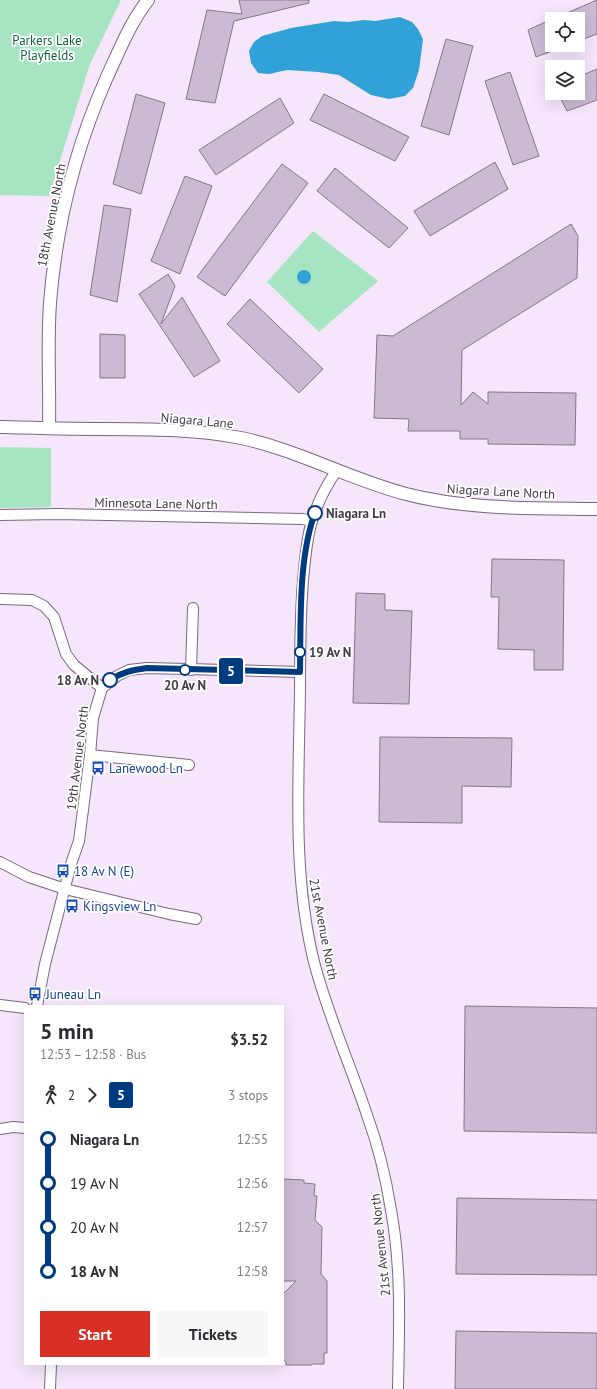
<!DOCTYPE html>
<meta charset="utf-8">
<style>
body{margin:0;font-family:"PT Sans",sans-serif;background:#f7f7f7;color:#2b2b33;height:100vh;display:flex;flex-direction:column;font-size:15px;white-space:nowrap}
*{box-sizing:border-box;margin:0}
p{font-size:13px;color:#7c7c81}
.icon{flex:none;width:22px;height:22px;fill:none;stroke:currentColor;stroke-width:2;stroke-linecap:round;stroke-linejoin:round}
.map{position:relative;flex:1;overflow:hidden}
.details{position:absolute;left:24px;top:1005px;width:260px;height:360px;display:flex;flex-direction:column;background:#fff;border-radius:0px;box-shadow:0 4px 16px #0002}
.details>*{flex:none}
.badge{padding:0 8px;border-radius:3px;font-size:14px;line-height:26px}
.buttons{position:absolute;left:545px;top:12px;display:grid;gap:8px}
.buttons a{display:grid;place-items:center;width:40px;height:40px;border-radius:0px;background:#fff;box-shadow:0 4px 16px #0002;font-size:20px}
.map>.badge{position:absolute;translate:-50% -50%;box-shadow:0 0 0 2px #fff}
.legs{display:flex;align-items:center;gap:6px;height:44px;padding:0 16px;font-size:13px}
.legs p{margin-inline-start:auto}
.headline{display:flex;align-items:center;justify-content:space-between;height:68px;padding:0 16px}
h1{font-size:22px;font-weight:800;line-height:30px}
.action{display:flex;gap:8px;margin-top:auto;padding:8px 16px}
.action a{flex:1;height:46px;border-radius:0px;background:#d93025;color:#fff;font-size:16px;font-weight:800;line-height:46px;text-align:center}
.action a+a{background:#f7f7f7;color:#2b2b33}
ul{padding:0 16px;list-style:none}
li{display:flex;align-items:center;gap:14px;height:44px;font-size:15px}
li i{display:grid;place-items:center;width:6px;height:100%;margin:0 5px;background:currentColor}
li i::after{content:'';width:10px;height:10px;margin:-5px;border:3px solid;border-radius:50%;background:#fff}
li p{margin-inline-start:auto}
li:first-child i{background:linear-gradient(#0000 50%,currentColor 0)}
li:last-child i{background:linear-gradient(currentColor 50%,#0000 0)}
.map>svg:first-child{display:block}
.green{fill:#a7e5c2}
.water{fill:#30a2d7}
.building{fill:#ccbad5;stroke:#85748c}
.lines{fill:none;stroke-linecap:round;stroke-linejoin:round}
.minor-casing{stroke:#786780;stroke-width:12}
.tertiary-casing{stroke:#786780;stroke-width:14}
.minor{stroke:#fff;stroke-width:10}
.tertiary{stroke:#fff;stroke-width:12}
.line-1-casing{stroke:#fff;stroke-width:9}
.line-1{stroke:#003b80;stroke-width:6}
.stop-1-dot{fill:#fff;stroke:#003b80;stroke-width:2}
.labels{text-anchor:middle;stroke-width:3.5;stroke-linejoin:round;paint-order:stroke}
.park-label{font-size:13px;fill:#136340;stroke:#fff}
.street-label{font-size:13px;fill:#413a45;stroke:#fff}
.stop-label{font-size:13px;font-weight:bold;fill:#413a45;stroke:#fff;text-anchor:start}
.transit-label{font-size:13px;fill:#164399;stroke:#fff;text-anchor:start}
</style>
<div class="map">
<svg width="597" height="1389" viewBox="0 0 597 1389">
<rect width="100%" height="100%" fill="#f5e6fc"/>
<g class="green">
<path d="M 0,0 L 121,0 L 90,64 L 49,196 L 0,195 Z"/>
<path d="M 313,231 L 378,281 L 319,332 L 267,282 Z"/>
<path d="M 0,447 L 51,448 L 51,507 L 0,508 Z"/>
</g>
<g class="water">
<path d="M 400,17 L 412,22 L 418,29 L 423,39 L 419,70 L 413,88 L 405,96 L 389,99 L 371,95 L 339,75 L 318,72 L 287,70 L 269,74 L 258,73 L 251,63 L 249,51 L 254,42 L 262,36 L 291,28 L 334,21 L 348,22 L 364,20 L 375,21 Z"/>
<circle cx="304" cy="277" r="7"/>
</g>
<g class="building">
<path d="M 239,0 L 309,0 L 309,3 L 234,21 L 215,103 L 186,99 L 207,10 L 242,14 Z"/>
<path d="M 597,0 L 597,34 L 578,41 L 578,19 L 553,19 Z"/>
<path d="M 552,19 L 552,51 L 536,57 L 528,30 Z"/>
<path d="M 446,39 L 473,46 L 449,135 L 421,126 Z"/>
<path d="M 597,69 L 597,100 L 567,111 L 558,93 L 578,93 L 578,77 Z"/>
<path d="M 510,72 L 539,156 L 513,165 L 485,81 Z"/>
<path d="M 136,94 L 165,103 L 141,194 L 113,184 Z"/>
<path d="M 324,94 L 409,137 L 395,161 L 310,120 Z"/>
<path d="M 280,98 L 294,123 L 216,175 L 199,150 Z"/>
<path d="M 495,162 L 508,189 L 430,236 L 414,211 Z"/>
<path d="M 282,164 L 308,183 L 225,296 L 197,277 Z"/>
<path d="M 335,168 L 408,228 L 389,248 L 317,191 Z"/>
<path d="M 185,176 L 212,186 L 180,274 L 151,261 Z"/>
<path d="M 104,205 L 131,209 L 117,302 L 90,295 Z"/>
<path d="M 571,224 L 578,236 L 577,278 L 462,350 L 461,405 L 473,392 L 488,404 L 488,392 L 576,393 L 575,445 L 488,444 L 488,439 L 460,439 L 460,431 L 408,431 L 409,419 L 374,418 L 377,335 L 393,336 Z"/>
<path d="M 168,274 L 175,286 L 161,324 L 182,297 L 220,361 L 194,377 L 139,294 Z"/>
<path d="M 250,299 L 323,369 L 299,393 L 227,324 Z"/>
<path d="M 100,334 L 125,335 L 125,378 L 100,378 Z"/>
<path d="M 492,559 L 564,560 L 563,670 L 534,670 L 534,650 L 498,649 L 499,597 L 491,597 Z"/>
<path d="M 356,593 L 385,594 L 385,610 L 412,611 L 409,704 L 353,703 Z"/>
<path d="M 380,737 L 512,738 L 511,787 L 462,786 L 462,823 L 379,822 Z"/>
<path d="M 465,1006 L 597,1008 L 597,1133 L 464,1131 Z"/>
<path d="M 283,1179 L 304,1180 L 304,1183 L 315,1184 L 314,1196 L 317,1196 L 315,1220 L 322,1227 L 321,1274 L 327,1281 L 327,1353 L 324,1353 L 324,1364 L 312,1364 L 312,1365 L 286,1365 L 286,1362 L 283,1359 L 283,1294 L 296,1281 L 283,1281 Z"/>
<path d="M 457,1198 L 597,1200 L 597,1275 L 456,1274 Z"/>
<path d="M 456,1331 L 597,1333 L 597,1389 L 455,1389 Z"/>
</g>
<g class="lines">
<g class="minor-casing">
<g id="minor">
<path d="M 337,470 C 325,487 318,501 312,521 C 306,540 305,561 303,581 C 300,617 300,654 300,690 C 299,781 292,873 314,962 C 328,1016 351,1066 368,1118 C 379,1148 386,1179 391,1210 C 402,1269 399,1330 398,1389"/>
<path d="M 0,515 L 58,514 L 303,519 L 312,521"/>
<path d="M 0,599 L 32,600 L 44,606 L 54,617 L 66,654 L 74,665 L 102,688"/>
<path d="M 191,670 L 193,608"/>
<path d="M 90,755 L 189,765"/>
<path d="M 0,862 L 29,877 L 65,889 L 169,914 L 196,919"/>
<path d="M 0,1005 L 25,1008"/>
<path d="M 37,1006 L 45,964 L 71,864 L 79,841 L 90,755 L 93,718 L 102,688 L 117,676 L 129,670 L 147,668 L 300,672"/>
<path d="M 0,1129 L 13,1127 L 25,1128"/>
<path d="M 50,1389 L 51,1364"/>
</g>
</g>
<g class="tertiary-casing">
<g id="tertiary">
<path d="M 0,427 C 34,428 67,429 101,429 C 148,429 195,429 241,438 C 298,450 349,479 406,494 C 468,510 533,508 597,509"/>
<path d="M 49,428 C 50,387 47,345 50,303 C 56,226 75,149 107,77 C 119,51 130,23 148,0"/>
</g>
</g>
<use href="#minor" class="minor"/>
<use href="#tertiary" class="tertiary"/>
</g>
<g class="lines">
<g class="line-1-casing">
<path id="line-1" d="M 110,680 C 122,672 133,670 147,668 L 300,672 C 301,624 298,558 315,513"/>
</g>
<use href="#line-1" class="line-1"/>
</g>
<defs>
<g id="bus-bare" transform="scale(1.08)"><path d="M-5-6H5V4H4V6H2V4H-2V6H-4V4H-5ZM-3.5-4V0h7V-4ZM-3.5 1.2v1.5H-2V1.2ZM2 1.2v1.5H3.5V1.2Z" fill="#1a4fb4" stroke="#fff" stroke-width="2.5" paint-order="stroke"/></g>
</defs>
<g fill-rule="evenodd">
<use href="#bus-bare" x="98" y="768"/>
<use href="#bus-bare" x="63" y="871"/>
<use href="#bus-bare" x="72" y="906"/>
<use href="#bus-bare" x="35" y="994"/>
</g>
<g class="stop-1-dot">
<circle cx="315" cy="513" r="7"/>
<circle cx="300" cy="652" r="5"/>
<circle cx="185" cy="670" r="5"/>
<circle cx="110" cy="680" r="7"/>
</g>
<g class="labels">
<g class="park-label">
<text x="47" y="45">Parkers Lake<tspan x="47" dy="15">Playfields</tspan></text>
</g>
<g class="street-label">
<text transform="translate(51 215) rotate(-79)" y="5">18th Avenue North</text>
<text transform="translate(197 420) rotate(5)" y="5">Niagara Lane</text>
<text transform="translate(501 491) rotate(3)" y="5">Niagara Lane North</text>
<text transform="translate(156 503) rotate(1)" y="5">Minnesota Lane North</text>
<text transform="translate(77 758) rotate(-83)" y="5">19th Avenue North</text>
<text transform="translate(324 929) rotate(79)" y="5">21st Avenue North</text>
<text transform="translate(380 1245) rotate(-96)" y="5">21st Avenue North</text>
</g>
<g class="stop-label">
<text x="326" y="518">Niagara Ln</text>
<text x="309" y="657">19 Av N</text>
<text x="99" y="685" text-anchor="end">18 Av N</text>
<text x="185" y="690" text-anchor="middle">20 Av N</text>
</g>
<g class="transit-label">
<text x="109" y="773">Lanewood Ln</text>
<text x="74" y="876">18 Av N (E)</text>
<text x="83" y="911">Kingsview Ln</text>
<text x="46" y="999">Juneau Ln</text>
</g>
</g>
</svg>
<div class="buttons">
<a><svg class="icon" aria-label="locate" viewBox="0 0 24 24"><circle cx="12" cy="12" r="6"/><path d="M12 2v4M12 18v4M2 12h4M18 12h4"/></svg></a>
<a><svg class="icon" aria-label="layers" viewBox="0 0 24 24"><path d="M12 4l9 5-9 5-9-5zM3 14l9 5 9-5"/></svg></a>
</div>
<b class="badge" style="left:231px;top:671px;background:#003b80;color:#fff">5</b>
<section class="details">
<div class="headline"><div><h1>5 min</h1><p>12:53 – 12:58 · Bus</p></div><b>$3.52</b></div>
<div class="legs"><svg class="icon" aria-label="walk" viewBox="0 0 24 24"><circle cx="13" cy="4" r="2"/><path d="M13 8l-2 6 4 7M11 14l-3 7M7 12l3-4h3l4 4"/></svg>2<svg class="icon" aria-label="forward" viewBox="0 0 24 24"><path d="M9 5l7 7-7 7"/></svg><b class="badge" style="background:#003b80;color:#fff">5</b><p>3 stops</p></div>
<ul>
<li><i style="color:#003b80"></i><b>Niagara Ln</b><p>12:55</p></li>
<li><i style="color:#003b80"></i><span>19 Av N</span><p>12:56</p></li>
<li><i style="color:#003b80"></i><span>20 Av N</span><p>12:57</p></li>
<li><i style="color:#003b80"></i><b>18 Av N</b><p>12:58</p></li>
</ul>
<div class="action"><a>Start</a><a>Tickets</a></div>
</section>
</div>
